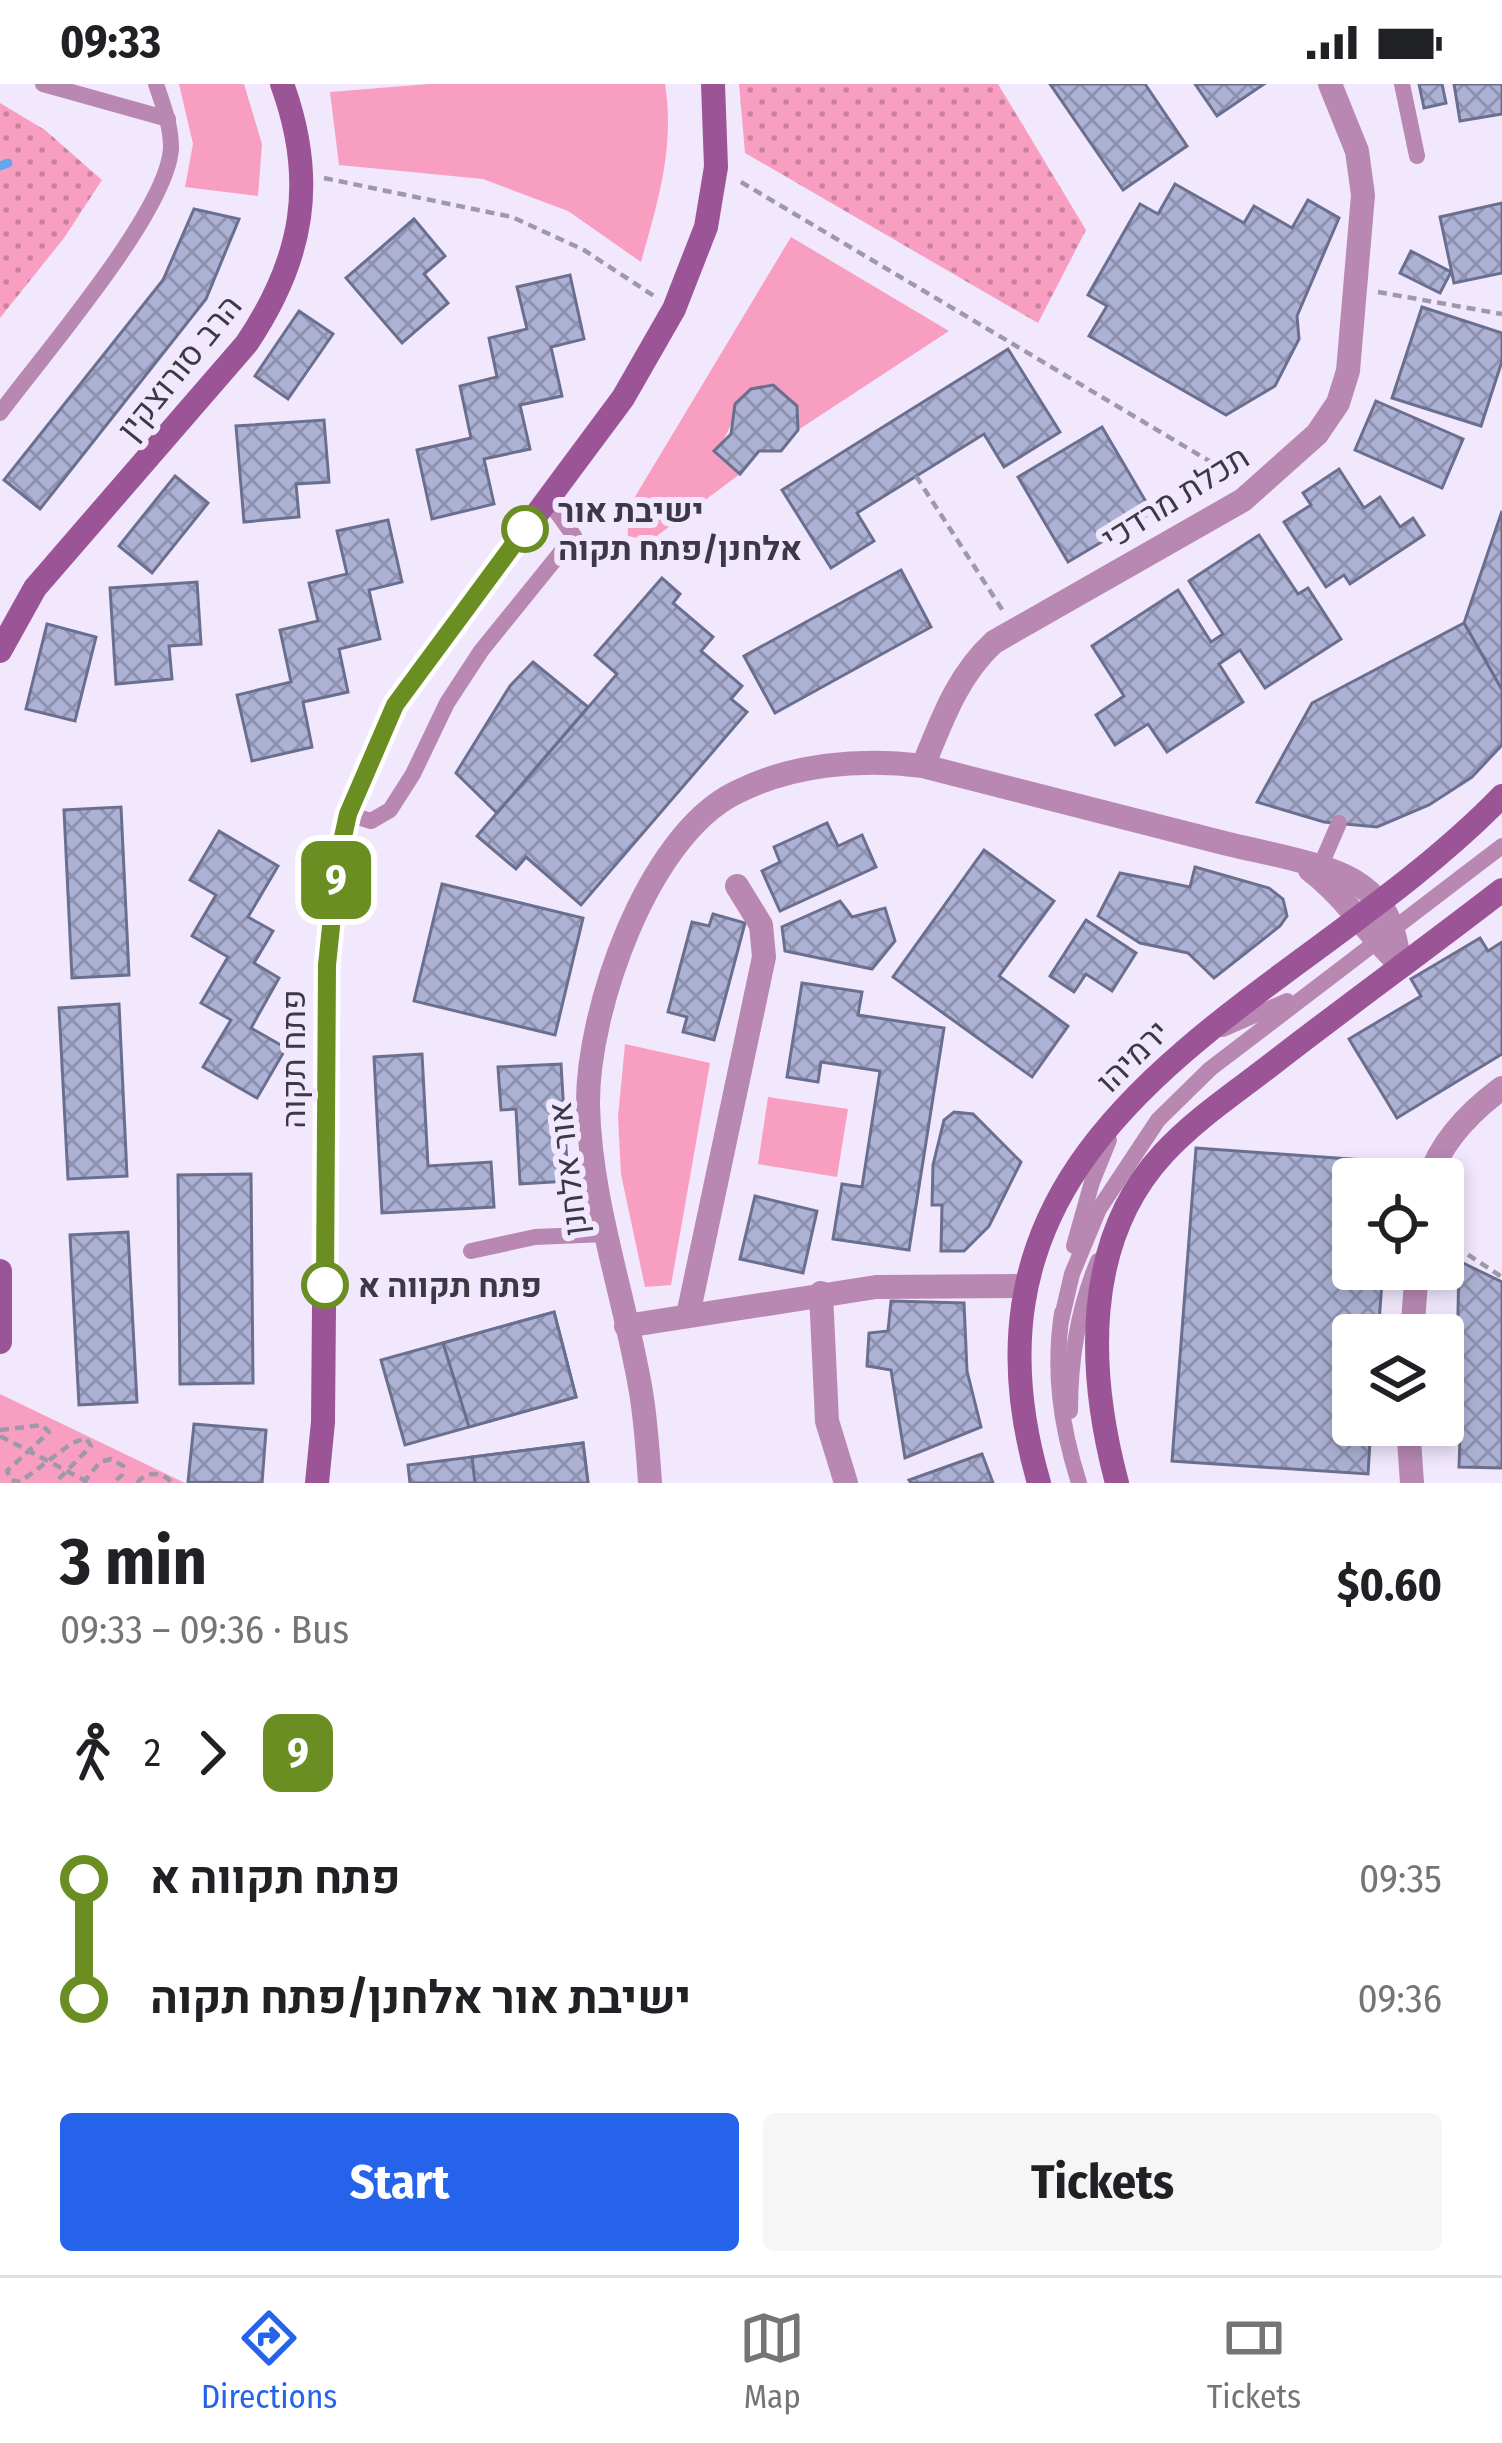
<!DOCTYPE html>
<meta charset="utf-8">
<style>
body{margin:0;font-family:"Fira Sans Condensed",Heebo,sans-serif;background:#f6f6f6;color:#202124;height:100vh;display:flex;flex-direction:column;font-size:45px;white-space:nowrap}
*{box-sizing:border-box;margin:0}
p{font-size:39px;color:#757577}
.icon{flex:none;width:66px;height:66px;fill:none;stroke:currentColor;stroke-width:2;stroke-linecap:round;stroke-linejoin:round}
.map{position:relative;height:1399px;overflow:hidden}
.panel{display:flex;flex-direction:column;background:#fff;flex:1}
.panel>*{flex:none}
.badge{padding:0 24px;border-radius:18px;font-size:42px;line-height:78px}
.buttons{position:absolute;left:1332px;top:1074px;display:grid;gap:24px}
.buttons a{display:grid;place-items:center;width:132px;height:132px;border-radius:12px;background:#fff;box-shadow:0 6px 18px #0003;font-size:60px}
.map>.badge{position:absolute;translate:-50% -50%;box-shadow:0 0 0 6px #fff}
.legs{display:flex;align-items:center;gap:18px;height:132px;padding:0 60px;font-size:39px}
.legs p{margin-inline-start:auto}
.headline{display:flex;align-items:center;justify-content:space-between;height:204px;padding:0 60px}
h1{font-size:66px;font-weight:700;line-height:90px}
.cta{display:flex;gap:24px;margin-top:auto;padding:24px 60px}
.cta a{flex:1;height:138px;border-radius:12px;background:#2563eb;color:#fff;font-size:48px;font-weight:700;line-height:138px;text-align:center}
.cta a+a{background:#f6f6f6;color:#202124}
ul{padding:0 60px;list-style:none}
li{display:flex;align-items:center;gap:42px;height:120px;font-size:45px}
li i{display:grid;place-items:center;width:18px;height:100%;margin:0 15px;background:currentColor}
li i::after{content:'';width:30px;height:30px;margin:-15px;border:9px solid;border-radius:50%;background:#fff}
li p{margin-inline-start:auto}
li:first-child i{background:linear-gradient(#0000 50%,currentColor 0)}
li:last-child i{background:linear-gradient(currentColor 50%,#0000 0)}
.status{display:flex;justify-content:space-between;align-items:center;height:84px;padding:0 60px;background:#fff;direction:ltr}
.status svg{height:33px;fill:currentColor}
.menu{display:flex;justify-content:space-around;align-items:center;height:168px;border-top:3px solid #e0e0e0;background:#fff;font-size:33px;color:#757577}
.menu a{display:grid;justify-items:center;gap:6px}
.menu .on{color:#2563eb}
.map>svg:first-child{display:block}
.grass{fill:url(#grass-dots)}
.green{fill:#f89fc1}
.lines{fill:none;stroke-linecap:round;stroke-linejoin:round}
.stream{stroke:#65a5ee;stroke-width:9}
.building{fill:url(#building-cross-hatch);stroke:#6b6f8f;stroke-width:3}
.path{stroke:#9f98aa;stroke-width:4.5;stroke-dasharray:9 6;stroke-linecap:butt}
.lane{stroke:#b888b3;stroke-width:16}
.street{stroke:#b888b3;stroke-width:24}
.secondary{stroke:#9b5596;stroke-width:24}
.line-1-casing{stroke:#fff;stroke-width:27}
.line-1{stroke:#6b8e23;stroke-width:18}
.stop-1-dot{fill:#fff;stroke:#6b8e23;stroke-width:6}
.labels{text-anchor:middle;stroke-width:12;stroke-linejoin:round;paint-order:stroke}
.street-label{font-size:33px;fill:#3d3846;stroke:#f1e8fd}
.stop-label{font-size:33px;font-weight:bold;fill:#3d3846;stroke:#f1e8fd;text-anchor:start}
</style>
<div class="status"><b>09:33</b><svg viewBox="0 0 49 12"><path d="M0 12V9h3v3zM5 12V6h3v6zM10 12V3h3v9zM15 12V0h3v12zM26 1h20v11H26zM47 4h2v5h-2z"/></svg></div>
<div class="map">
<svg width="1502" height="1399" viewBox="0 0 1502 1399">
<defs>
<pattern id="grass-dots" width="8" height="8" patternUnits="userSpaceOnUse" patternTransform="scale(3)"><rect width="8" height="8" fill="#f89fc1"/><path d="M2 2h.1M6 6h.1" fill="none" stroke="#ca839f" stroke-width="1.8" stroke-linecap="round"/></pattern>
<pattern id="building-cross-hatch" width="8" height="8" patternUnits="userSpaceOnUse" patternTransform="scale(3)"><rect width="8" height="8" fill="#adb2d5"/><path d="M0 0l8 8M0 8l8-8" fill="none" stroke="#8e92af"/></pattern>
</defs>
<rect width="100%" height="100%" fill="#f1e8fd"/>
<g class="grass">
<path d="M 739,0 L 998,0 L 1086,146 L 1038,239 L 745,69 Z"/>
<path d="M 0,19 L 45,46 L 102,96 L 64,154 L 0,234 Z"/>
</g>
<g class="green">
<path d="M 179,0 L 244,0 L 262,60 L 258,112 L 185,103 L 193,60 Z"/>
<path d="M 429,0 L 665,0 C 675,63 658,118 641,178 L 568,127 L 483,95 L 339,81 L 330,8 Z"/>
<path d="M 791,153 L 949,247 L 798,346 L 797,322 L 774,301 C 723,309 744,338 714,367 L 740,390 L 650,457 L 628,452 L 627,426 Z"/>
<path d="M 625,960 L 710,979 L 671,1201 L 645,1203 L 621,1090 L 618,1033 Z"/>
<path d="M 768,1013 L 848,1025 L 837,1093 L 758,1080 Z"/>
<path d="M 0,1310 L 185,1399 L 0,1399 Z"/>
</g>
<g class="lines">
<path class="stream" d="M 0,82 L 8,79"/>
</g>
<g class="building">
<path d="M 1050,0 L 1145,0 L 1187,62 L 1123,106 Z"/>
<path d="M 1195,0 L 1264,0 L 1217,32 Z"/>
<path d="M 1419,0 L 1442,0 L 1446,19 L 1424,24 Z"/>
<path d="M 1454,0 L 1502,0 L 1502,30 L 1460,37 Z"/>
<path d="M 1175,100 L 1244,139 L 1254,122 L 1292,144 L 1308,116 L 1339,134 L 1297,232 L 1299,255 L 1275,302 L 1226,331 L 1089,252 L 1107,222 L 1088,211 L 1140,120 L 1158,130 Z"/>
<path d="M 1502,119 L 1502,189 L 1454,199 L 1440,133 Z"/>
<path d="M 194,125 L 239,135 L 206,215 L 40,425 L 4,396 L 163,196 Z"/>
<path d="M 414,135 L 445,172 L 424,190 L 448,219 L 402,259 L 346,194 Z"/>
<path d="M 1411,167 L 1451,188 L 1440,209 L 1400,189 Z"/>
<path d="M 570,191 L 584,255 L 551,263 L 562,312 L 520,321 L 530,365 L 484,375 L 494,420 L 432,435 L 417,366 L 471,354 L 460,302 L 497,293 L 489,254 L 527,245 L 517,203 Z"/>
<path d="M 1422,223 L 1502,249 L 1502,277 L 1481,342 L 1392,314 Z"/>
<path d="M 299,227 L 333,250 L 288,315 L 255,292 Z"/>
<path d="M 1008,265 L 1060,348 L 1004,383 L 984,350 L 857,429 L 874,457 L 831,484 L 782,406 Z"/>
<path d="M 773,301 L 797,322 L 798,346 L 781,367 L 759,367 L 740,390 L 714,367 L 731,350 L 735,320 L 751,305 Z"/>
<path d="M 1376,317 L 1463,355 L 1442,404 L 1355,366 Z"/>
<path d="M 324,336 L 329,398 L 296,400 L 299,433 L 244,438 L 236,342 Z"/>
<path d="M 1102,343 L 1152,428 L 1068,478 L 1018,393 Z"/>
<path d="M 1339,385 L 1364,424 L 1380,413 L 1400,443 L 1413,434 L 1424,451 L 1350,500 L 1344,491 L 1326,503 L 1284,438 L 1311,421 L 1303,409 Z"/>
<path d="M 175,392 L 208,419 L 152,489 L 119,462 Z"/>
<path d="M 1502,427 L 1502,606 L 1464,539 Z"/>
<path d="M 388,436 L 402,498 L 369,506 L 380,555 L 339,565 L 348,608 L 303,618 L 312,663 L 252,677 L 237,611 L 291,598 L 280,546 L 318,537 L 309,499 L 347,490 L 337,447 Z"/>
<path d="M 1259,451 L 1298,510 L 1308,504 L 1341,555 L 1265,604 L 1240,566 L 1219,580 L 1243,618 L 1167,668 L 1148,640 L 1115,661 L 1096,631 L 1124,612 L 1092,562 L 1178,506 L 1211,558 L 1223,550 L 1189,497 Z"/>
<path d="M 901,486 L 931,543 L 775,629 L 744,572 Z"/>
<path d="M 662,494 L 680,510 L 673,519 L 713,553 L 701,567 L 742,602 L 731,615 L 747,628 L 581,821 L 526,773 L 516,785 L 477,752 L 617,590 L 595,571 Z"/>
<path d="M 197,498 L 201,560 L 169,562 L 172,595 L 116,600 L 110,504 Z"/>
<path d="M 1464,539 L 1502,606 L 1502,661 L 1472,693 L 1429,721 L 1377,743 L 1324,738 L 1257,718 L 1312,619 Z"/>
<path d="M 47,540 L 96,553 L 75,637 L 26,625 Z"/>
<path d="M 533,578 L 588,623 L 497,729 L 456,689 L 510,602 Z"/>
<path d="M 121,723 L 129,891 L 72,894 L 64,726 Z"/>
<path d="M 827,739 L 838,762 L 862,751 L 876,783 L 780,827 L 762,787 L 780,778 L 774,763 Z"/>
<path d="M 219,747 L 278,782 L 248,833 L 273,847 L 254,879 L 279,894 L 251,944 L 286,964 L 257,1014 L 203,983 L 231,936 L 201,919 L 228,873 L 192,852 L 216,811 L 190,796 Z"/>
<path d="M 984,766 L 1054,817 L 999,892 L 1068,942 L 1032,993 L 893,893 Z"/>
<path d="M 1195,783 L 1269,804 L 1283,815 L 1287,832 L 1280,842 L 1214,894 L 1188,869 L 1140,859 L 1098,832 L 1120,789 L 1190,803 Z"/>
<path d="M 442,800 L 583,834 L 555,951 L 414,917 Z"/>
<path d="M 840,817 L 852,833 L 885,824 L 895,857 L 872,885 L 785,867 L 782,843 Z"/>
<path d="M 713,830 L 745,839 L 714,956 L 683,948 L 687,933 L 668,928 L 692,838 L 709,842 Z"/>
<path d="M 1086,836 L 1136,869 L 1112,907 L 1086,890 L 1074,908 L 1050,892 Z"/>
<path d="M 1480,854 L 1488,867 L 1502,858 L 1502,970 L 1397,1034 L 1349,955 L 1421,912 L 1411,895 Z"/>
<path d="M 802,899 L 862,908 L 858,931 L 944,944 L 909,1166 L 833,1155 L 842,1100 L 862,1103 L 880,987 L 821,978 L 818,998 L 787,993 Z"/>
<path d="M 119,920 L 127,1092 L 68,1095 L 59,924 Z"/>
<path d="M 422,970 L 428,1082 L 491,1078 L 494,1123 L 382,1129 L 374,973 Z"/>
<path d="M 561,980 L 568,1097 L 520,1100 L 516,1025 L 501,1026 L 498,983 Z"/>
<path d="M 954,1028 L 973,1030 L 1021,1078 L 989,1142 L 964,1167 L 941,1167 L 942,1121 L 932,1121 L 933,1081 L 944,1036 Z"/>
<path d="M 1196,1064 L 1391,1078 L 1390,1095 L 1353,1095 L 1353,1185 L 1383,1185 L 1378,1251 L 1353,1251 L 1353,1341 L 1371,1341 L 1368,1390 L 1172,1377 Z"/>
<path d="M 251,1090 L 253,1299 L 180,1300 L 178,1091 Z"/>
<path d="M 755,1112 L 817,1127 L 803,1189 L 740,1175 Z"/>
<path d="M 128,1148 L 137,1318 L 79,1321 L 70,1151 Z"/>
<path d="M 1459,1177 L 1502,1198 L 1502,1384 L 1459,1383 L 1461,1323 L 1443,1322 L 1443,1280 L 1457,1280 Z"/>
<path d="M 891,1217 L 964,1219 L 967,1287 L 981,1343 L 905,1374 L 891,1286 L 867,1282 L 869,1249 L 888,1247 Z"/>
<path d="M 554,1228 L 576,1313 L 405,1361 L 381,1276 Z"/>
<path d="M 554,1228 L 576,1313 L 469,1343 L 443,1259 Z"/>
<path d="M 194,1340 L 266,1346 L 262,1399 L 188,1398 Z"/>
<path d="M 583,1359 L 588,1399 L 410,1399 L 408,1381 Z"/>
<path d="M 583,1359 L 588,1399 L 475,1399 L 472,1373 Z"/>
<path d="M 982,1370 L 993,1399 L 911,1399 L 909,1396 Z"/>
</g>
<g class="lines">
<g class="path">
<path d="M 324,94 L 512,133 L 584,166 L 654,212"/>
<path d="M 741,98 L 1231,390"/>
<path d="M 1378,208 L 1502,230"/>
<path d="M 916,392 L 1003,527"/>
<path d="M 1443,1154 L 1502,1193"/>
<path d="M 0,1346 L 42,1341 L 49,1348 L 7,1387 L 11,1396 L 20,1398 L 72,1359 L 86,1354 L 91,1362 L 55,1399"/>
<path d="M 0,1352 L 90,1399"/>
<path d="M 83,1399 L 100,1378 L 111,1375 L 123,1382 L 122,1391 L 113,1399"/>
<path d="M 137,1399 C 146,1387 162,1387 172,1399"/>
</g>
<g class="lane">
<path d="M 43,0 L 168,35"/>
<path d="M 1402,0 L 1417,72"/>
<path d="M 0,329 C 42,272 168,127 171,64 C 171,41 163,21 156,0"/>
<path d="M 348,730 L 371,737 L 390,726 L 413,690 L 447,619 L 481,567 L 574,452 L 548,416"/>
<path d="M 1320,783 L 1339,739"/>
<path d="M 1223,945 L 1287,917"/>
<path d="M 1074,1162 L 1092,1098 L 1109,1056"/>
<path d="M 471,1167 L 535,1153 L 606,1150"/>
<path d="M 1062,1229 C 1053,1288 1061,1342 1079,1399"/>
<path d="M 1061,1237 L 1072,1190 L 1099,1125 L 1158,1036 L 1210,985 L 1502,762"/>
<path d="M 1070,1327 C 1070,1275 1078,1225 1098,1177"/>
</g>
<g class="street">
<path d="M 923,682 C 942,636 957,592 994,558 L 1243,416 L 1317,350 L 1338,319 L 1348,287 L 1363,111 L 1357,67 L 1330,0"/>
<path d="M 1310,786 C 1345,812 1368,851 1400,880"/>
<path d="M 1429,1095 C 1441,1057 1471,1027 1502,1004"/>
<path d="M 821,1209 L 827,1337 L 846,1399"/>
<path d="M 688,1231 L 764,873 L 761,841 L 737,802"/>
<path d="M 626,1242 L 876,1203 L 1026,1202"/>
<path d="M 1412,1251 L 1417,1185"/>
<path d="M 1408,1341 L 1412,1399"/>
<path d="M 650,1399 C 648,1369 646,1338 641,1308 C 625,1212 590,1118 588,1021 C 587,927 647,753 735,709 C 792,680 860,674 923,682 C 1024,708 1126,734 1228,760 C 1264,769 1332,780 1360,801 C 1389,821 1395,848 1400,880"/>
</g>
<g class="secondary">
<path d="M 0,567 L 35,504 L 247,259 C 304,174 317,96 282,0"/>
<path d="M 0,1187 L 0,1258"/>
<path d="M 317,1399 L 323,1338 L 327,881 L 338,776 L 348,730 L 395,621 L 623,314 L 674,225 L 706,143 L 716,83 L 713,0"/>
<path d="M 1039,1399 C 931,1027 1297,924 1502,712"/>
<path d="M 1117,1399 C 1088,1290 1081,1159 1163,1070 C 1196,1034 1238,1007 1276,977 C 1351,919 1427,864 1502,806"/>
</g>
</g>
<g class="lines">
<g class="line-1-casing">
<path id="line-1" d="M 325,1201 L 327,881 L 338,776 L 348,730 L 395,621 L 525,445"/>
</g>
<use href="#line-1" class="line-1"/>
</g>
<g class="stop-1-dot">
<circle cx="525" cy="445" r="21"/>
<circle cx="325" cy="1201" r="21"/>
</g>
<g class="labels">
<g class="street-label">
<text transform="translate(179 283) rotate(-51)" y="12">הרב סורוצקין</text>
<text transform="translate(1175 413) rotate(-32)" y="12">תכלת מרדכי</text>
<text transform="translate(1132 972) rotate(-45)" y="12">ירמיהו</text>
<text transform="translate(293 975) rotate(-90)" y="12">פתח תקוה</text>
<text transform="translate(567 1085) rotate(-97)" y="12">אור אלחנן</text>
</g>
<g class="stop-label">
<text x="558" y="438">ישיבת אור<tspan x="558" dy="38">אלחנן/פתח תקוה</tspan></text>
<text x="358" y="1213">פתח תקווה א</text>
</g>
</g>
</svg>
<div class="buttons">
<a><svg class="icon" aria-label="locate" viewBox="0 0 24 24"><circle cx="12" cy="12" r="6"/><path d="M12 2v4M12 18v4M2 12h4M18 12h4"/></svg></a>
<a><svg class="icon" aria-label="layers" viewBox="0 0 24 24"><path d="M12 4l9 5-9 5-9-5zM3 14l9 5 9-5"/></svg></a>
</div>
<b class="badge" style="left:336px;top:796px;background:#6b8e23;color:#fff">9</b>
</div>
<section class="panel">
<div class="headline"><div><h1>3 min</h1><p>09:33 – 09:36 · Bus</p></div><b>$0.60</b></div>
<div class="legs"><svg class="icon" aria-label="walk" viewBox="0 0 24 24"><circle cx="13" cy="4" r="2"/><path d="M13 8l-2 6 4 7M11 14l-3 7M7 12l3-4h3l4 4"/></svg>2<svg class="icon" aria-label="forward" viewBox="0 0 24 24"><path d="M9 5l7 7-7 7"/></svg><b class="badge" style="background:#6b8e23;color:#fff">9</b></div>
<ul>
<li><i style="color:#6b8e23"></i><b>פתח תקווה א</b><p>09:35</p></li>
<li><i style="color:#6b8e23"></i><b>ישיבת אור אלחנן/פתח תקוה</b><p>09:36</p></li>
</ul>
<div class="cta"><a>Start</a><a>Tickets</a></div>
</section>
<nav class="menu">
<a class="on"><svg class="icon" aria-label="directions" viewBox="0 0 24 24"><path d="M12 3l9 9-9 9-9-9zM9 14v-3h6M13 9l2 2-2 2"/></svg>Directions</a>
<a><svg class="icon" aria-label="map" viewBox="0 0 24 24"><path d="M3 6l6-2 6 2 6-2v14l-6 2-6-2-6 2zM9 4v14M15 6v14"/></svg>Map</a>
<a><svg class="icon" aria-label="tickets" viewBox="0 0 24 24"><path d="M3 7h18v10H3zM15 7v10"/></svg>Tickets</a>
</nav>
